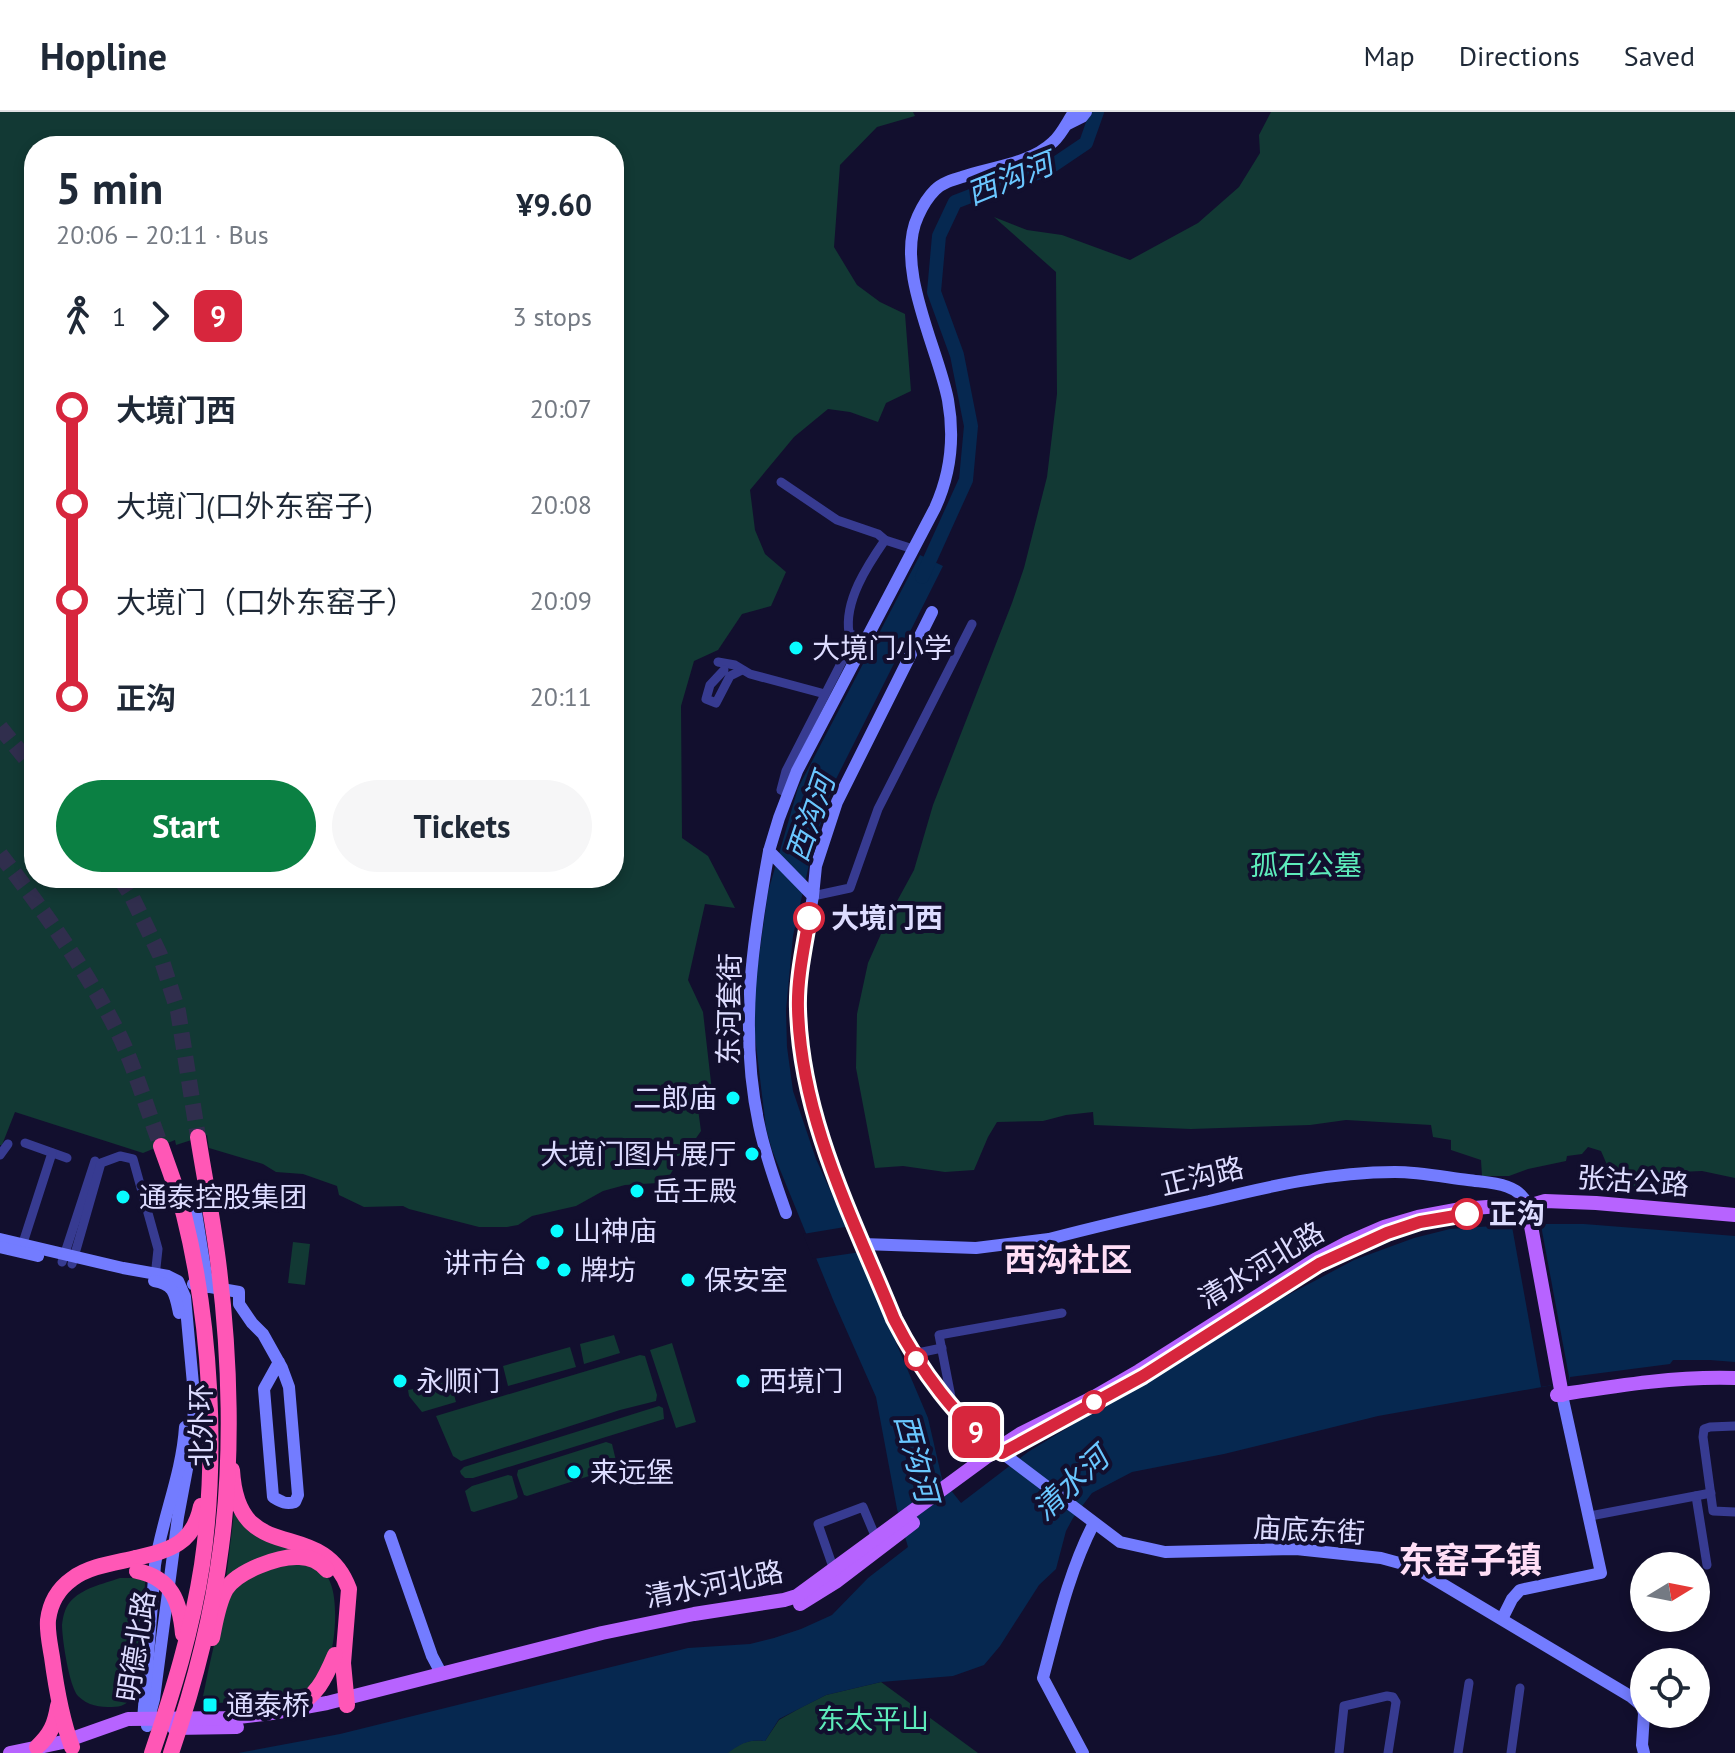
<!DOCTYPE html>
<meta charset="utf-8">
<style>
body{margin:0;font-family:"PT Sans","Noto Sans SC",sans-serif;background:#f6f6f7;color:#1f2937;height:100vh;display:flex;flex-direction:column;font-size:30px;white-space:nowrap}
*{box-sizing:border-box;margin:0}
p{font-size:26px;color:#747a83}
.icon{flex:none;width:44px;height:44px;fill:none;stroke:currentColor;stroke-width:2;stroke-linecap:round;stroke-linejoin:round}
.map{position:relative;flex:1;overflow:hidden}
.panel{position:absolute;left:24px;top:24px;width:600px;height:752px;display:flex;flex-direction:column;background:#fff;border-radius:32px;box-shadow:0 4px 12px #0003}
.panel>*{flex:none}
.badge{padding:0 16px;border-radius:12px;font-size:28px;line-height:52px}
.needle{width:52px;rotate:80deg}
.controls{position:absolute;left:1630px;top:1440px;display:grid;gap:16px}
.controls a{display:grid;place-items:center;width:80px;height:80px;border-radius:50%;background:#fff;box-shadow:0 4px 12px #0003;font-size:40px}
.map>.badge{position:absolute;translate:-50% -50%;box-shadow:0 0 0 4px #fff}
.legs{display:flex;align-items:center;gap:12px;height:88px;padding:0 32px;font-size:26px}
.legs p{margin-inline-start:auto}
.summary{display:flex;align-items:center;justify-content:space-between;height:136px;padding:0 32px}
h1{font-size:44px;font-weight:700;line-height:60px}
.action{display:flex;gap:16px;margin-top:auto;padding:16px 32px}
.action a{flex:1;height:92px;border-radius:48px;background:#0b8043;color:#fff;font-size:32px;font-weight:700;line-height:92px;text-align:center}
.action a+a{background:#f6f6f7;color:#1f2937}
ul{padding:0 32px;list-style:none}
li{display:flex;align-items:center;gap:28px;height:96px;font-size:30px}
li i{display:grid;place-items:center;width:12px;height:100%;margin:0 10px;background:currentColor}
li i::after{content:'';width:20px;height:20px;margin:-10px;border:6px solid;border-radius:50%;background:#fff}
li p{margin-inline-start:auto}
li:first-child i{background:linear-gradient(#0000 50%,currentColor 0)}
li:last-child i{background:linear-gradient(currentColor 50%,#0000 0)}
header{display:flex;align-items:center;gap:48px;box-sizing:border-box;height:112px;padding:0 40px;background:#fff;border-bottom:2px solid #e0e1e3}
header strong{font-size:38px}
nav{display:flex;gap:44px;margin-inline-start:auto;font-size:28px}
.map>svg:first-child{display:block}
.green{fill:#123934;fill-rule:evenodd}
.water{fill:#062850}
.pier{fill:#120f2e}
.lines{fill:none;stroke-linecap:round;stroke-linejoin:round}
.river{stroke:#062850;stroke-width:14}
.highway-tunnel{stroke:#302e4d;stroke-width:16;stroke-dasharray:16 8;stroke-linecap:butt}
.street{stroke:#373b91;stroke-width:9}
.secondary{stroke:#737cff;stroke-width:12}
.primary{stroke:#b763ff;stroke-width:14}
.highway{stroke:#ff57b6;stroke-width:16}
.highway-bridge{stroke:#ff57b6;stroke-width:16}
.line-1-casing{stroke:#fff;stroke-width:18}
.line-1{stroke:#d7263d;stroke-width:12}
.poi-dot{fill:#08fcff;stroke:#120f2e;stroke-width:3}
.stop-1-dot{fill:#fff;stroke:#d7263d;stroke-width:4}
.labels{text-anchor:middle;stroke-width:8;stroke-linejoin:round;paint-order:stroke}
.poi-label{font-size:28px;fill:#dddcff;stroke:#120f2e;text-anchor:start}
.park-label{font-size:28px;fill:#5debbb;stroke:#120f2e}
.stop-label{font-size:28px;font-weight:bold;fill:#dddcff;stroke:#120f2e;text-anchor:start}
.street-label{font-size:28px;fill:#dddcff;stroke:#120f2e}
.water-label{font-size:30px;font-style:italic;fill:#6ac7ff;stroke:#120f2e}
.quarter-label{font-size:32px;font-weight:bold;fill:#ffdef6;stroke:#120f2e}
.district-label{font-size:36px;font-weight:bold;fill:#ffdef6;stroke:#120f2e}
</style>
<header>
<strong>Hopline</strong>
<nav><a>Map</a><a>Directions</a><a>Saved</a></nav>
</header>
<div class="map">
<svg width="1735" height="1641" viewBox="0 0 1735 1641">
<rect width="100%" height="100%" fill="#120f2e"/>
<g class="green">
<path d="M 0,0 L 913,0 L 915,4 L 877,15 L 840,53 L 834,135 L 857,173 L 880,190 L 905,202 L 911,279 L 886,291 L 878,310 L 850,300 L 828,297 L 794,325 L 750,378 L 755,418 L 765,442 L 786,460 L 771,494 L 742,502 L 718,538 L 694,549 L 681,594 L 682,726 L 708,744 L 735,796 L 705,792 L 688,868 L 703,900 L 713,988 L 698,997 L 701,1019 L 685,1042 L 674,1045 L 674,1056 L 667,1068 L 658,1071 L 625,1073 L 603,1079 L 576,1094 L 532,1104 L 518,1113 L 507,1115 L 479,1115 L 409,1097 L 403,1094 L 364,1095 L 339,1083 L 337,1074 L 303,1062 L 276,1060 L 263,1052 L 209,1036 L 207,1023 L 176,1033 L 175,1028 L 143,1041 L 15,1000 L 2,1033 L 0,1033 ZM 34,34 L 614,34 L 614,766 L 34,766 Z"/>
<path d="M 1271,0 L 1735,0 L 1735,1066 L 1702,1059 L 1655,1061 L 1642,1082 L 1621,1081 L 1614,1069 L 1601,1039 L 1588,1035 L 1582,1042 L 1567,1044 L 1566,1049 L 1528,1057 L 1509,1064 L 1482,1064 L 1481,1048 L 1451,1038 L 1451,1028 L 1433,1025 L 1431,1013 L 1346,1008 L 1310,1013 L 1191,1017 L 1094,1013 L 1093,1000 L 1066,1003 L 1043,1009 L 997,1010 L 988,1025 L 974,1058 L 945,1060 L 903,1054 L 875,1056 L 856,956 L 857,902 L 868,851 L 889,804 L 914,758 L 933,693 L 1012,491 L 1024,456 L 1047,365 L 1057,282 L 1056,160 L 994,105 L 1027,118 L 1062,123 L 1130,148 L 1198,111 L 1239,75 L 1260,41 L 1259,23 Z"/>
<path d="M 293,1130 L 310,1132 L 305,1173 L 288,1171 Z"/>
<path d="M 614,1223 L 620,1241 L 584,1252 L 580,1232 Z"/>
<path d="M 672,1231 L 696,1310 L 676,1316 L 650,1238 Z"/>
<path d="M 570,1235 L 576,1255 L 508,1274 L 503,1254 Z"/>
<path d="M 640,1243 L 645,1244 L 657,1283 L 656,1289 L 620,1298 L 461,1349 L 453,1344 L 436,1304 Z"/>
<path d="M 450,1269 L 456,1290 L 422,1300 L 409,1284 L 408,1278 Z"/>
<path d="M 659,1294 L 663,1296 L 664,1307 L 473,1366 L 465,1366 L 461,1362 L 460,1359 L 464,1355 Z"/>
<path d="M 606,1330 L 612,1332 L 617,1353 L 614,1356 L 527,1384 L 524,1383 L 517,1363 L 518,1358 Z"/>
<path d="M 508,1363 L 512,1364 L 518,1385 L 516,1387 L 474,1400 L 471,1399 L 465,1379 L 472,1374 Z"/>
<path d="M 234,1401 C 257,1432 271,1430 306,1439 L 226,1467 Z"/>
<path d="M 301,1450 C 308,1453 318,1456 323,1460 C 340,1473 336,1525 330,1544 C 328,1551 321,1564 315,1570 C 312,1574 305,1579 300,1581 C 288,1585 213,1594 202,1590 C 208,1563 220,1487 241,1471 C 258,1459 281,1455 301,1450 Z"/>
<path d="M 120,1466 L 135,1466 L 145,1469 C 144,1494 146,1565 133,1584 C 128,1592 121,1595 112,1595 C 100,1595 88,1594 78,1584 C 69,1574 62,1526 62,1513 C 63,1504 65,1496 70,1490 C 82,1476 103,1472 120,1466 Z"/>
<path d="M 881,1570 L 978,1641 L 727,1641 C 740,1631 749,1627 765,1629 L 779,1608 L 802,1595 L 826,1583 Z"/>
</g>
<path class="water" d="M 920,443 L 943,454 L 834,671 L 813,735 L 793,824 L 786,898 L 787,935 L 793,979 L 816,1047 L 850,1122 L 928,1306 L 942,1367 L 961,1391 L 1028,1340 L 1273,1191 L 1354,1148 L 1414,1126 L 1450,1117 L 1522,1112 L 1584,1112 L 1735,1124 L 1735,1250 L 1710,1248 L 1673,1248 L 1670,1252 L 1570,1265 L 1570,1270 L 1378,1304 L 1224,1342 L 1132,1360 L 1092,1381 L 1073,1406 L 1066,1419 L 1056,1457 L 1039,1473 L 1000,1534 L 984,1553 L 953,1564 L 881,1570 L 826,1583 L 779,1607 L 765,1629 C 749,1627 740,1632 728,1641 L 238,1641 L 340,1622 L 688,1536 L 750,1532 L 774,1526 L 801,1517 L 832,1503 L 868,1466 L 908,1435 L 897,1397 L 876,1285 L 834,1190 L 772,1038 L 766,1016 L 755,925 L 755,873 L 768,780 L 798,676 Z"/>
<g class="pier">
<path d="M 1540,1108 L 1570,1270 L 1541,1275 L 1511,1109 Z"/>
<path d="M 851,1114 L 861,1140 L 813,1147 L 803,1122 Z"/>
</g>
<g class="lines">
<path class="river" d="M 922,465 L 966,368 L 971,314 L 957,243 L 934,180 L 939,124 L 955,90 L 994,75 L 1046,58 L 1086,31 L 1097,0"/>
<g class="highway-tunnel">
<path d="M 0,615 L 34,657"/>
<path d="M 0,742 C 45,801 90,862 122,929 C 137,963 148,1000 161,1034"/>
<path d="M 120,766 L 131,783 L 160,843 L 178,899 L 198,1025"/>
</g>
<g class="street">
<path d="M 781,370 L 837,408 L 878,422 L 885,428 L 913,437"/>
<path d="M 855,524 L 849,521 C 844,489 867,454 885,428"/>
<path d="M 718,550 L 735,553 L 750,562 L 825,582"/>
<path d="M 724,558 L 710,573 L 706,587 L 716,591 L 730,564 L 742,558"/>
<path d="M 788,681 L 781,678 L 786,659 L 855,524 L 865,529"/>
<path d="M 813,784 L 850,776 L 878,697 L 972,512"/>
<path d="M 25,1031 L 67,1046"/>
<path d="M 0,1043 L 8,1032"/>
<path d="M 21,1137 L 52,1041"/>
<path d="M 62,1150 L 95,1049"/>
<path d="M 72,1152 L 101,1051 L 120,1044 L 133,1047 L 158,1137 L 155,1165"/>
<path d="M 913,1242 L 942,1236"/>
<path d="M 952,1290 L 939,1223 L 1062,1201"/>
<path d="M 1735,1314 L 1710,1315 L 1704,1317 L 1703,1325 L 1713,1399 L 1735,1400"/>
<path d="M 1696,1384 L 1707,1453"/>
<path d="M 1590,1404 L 1711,1381"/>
<path d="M 834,1458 L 818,1412 L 863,1395 L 876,1426"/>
<path d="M 1339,1641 L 1344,1594 L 1387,1584 L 1393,1585 L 1396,1590 L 1388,1641"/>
<path d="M 1458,1641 L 1469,1571"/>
<path d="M 1511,1641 L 1520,1576"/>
</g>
<g class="secondary">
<path d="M 1074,0 C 1067,10 1062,22 1053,30 C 1030,52 991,55 962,65 C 952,68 942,71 935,78 C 928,85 922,95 918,104 C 894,155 938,236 948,288 C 955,327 951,361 935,396 L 797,659 L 779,706 L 769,739 L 813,784 L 802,846 L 798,895 L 801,941 L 809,988 L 823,1034 L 839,1073 L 894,1207 L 917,1247 L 961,1304 L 974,1319 L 997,1337 L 1120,1430 L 1165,1440 L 1296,1437 L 1381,1446 L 1414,1455 L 1630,1584 L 1642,1594 L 1644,1601"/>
<path d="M 1068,12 L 1082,5 L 1086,0"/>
<path d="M 769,739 C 752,832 739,920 759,1013 C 765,1043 776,1072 786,1101"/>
<path d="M 813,784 L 816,754 L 837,690 L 932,500"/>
<path d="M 193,1082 L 208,1175"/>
<path d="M 0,1127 L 123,1156 L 168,1164 L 178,1169 L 185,1185 L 194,1283 L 193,1325 L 178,1405 L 154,1587 L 147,1614"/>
<path d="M 863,1132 L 976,1136 L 1049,1127 C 1102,1113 1155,1101 1209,1089 C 1270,1074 1332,1060 1395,1060 C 1419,1060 1444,1065 1468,1068 C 1488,1071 1518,1070 1527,1092"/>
<path d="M 0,1135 L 38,1144"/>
<path d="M 154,1169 C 174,1172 175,1182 179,1201"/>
<path d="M 193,1172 L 239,1180 L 239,1192 L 252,1211 L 263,1222 L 282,1256 L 289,1275 L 298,1383 L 295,1390 C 285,1393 280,1389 273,1385 L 264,1277 L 279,1250"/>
<path d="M 390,1424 L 432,1544 L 441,1561"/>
<path d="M 1502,1507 L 1512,1487 L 1520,1478 L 1601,1461 L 1562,1283"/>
<path d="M 143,1608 L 155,1453 C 162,1407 182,1362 185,1315"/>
<path d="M 1083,1641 L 1043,1566 C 1057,1513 1069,1459 1094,1411"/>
<path d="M 1644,1641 L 1642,1633 L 1644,1602"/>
</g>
<g class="primary">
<path d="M 1528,1094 L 1545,1089 L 1596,1091 L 1735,1103"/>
<path d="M 1557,1283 C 1615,1274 1675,1264 1735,1266"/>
<path d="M 800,1492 L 837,1469 L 913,1411"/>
<path d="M 174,1616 L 237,1615"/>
<path d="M 10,1641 L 63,1630 L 128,1607 L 230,1606 L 272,1601 L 327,1591 L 602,1521 L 694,1502 L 784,1488 L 797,1484 L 997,1337 L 1020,1322 L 1094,1285 L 1139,1259 L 1315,1148 L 1347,1131 L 1384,1115 L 1418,1105 L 1461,1097 L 1527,1092 L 1562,1283"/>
</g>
<g class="highway">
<path d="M 232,1358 C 238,1459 321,1401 349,1477 L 343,1551 L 347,1593"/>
<path d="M 212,1526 C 215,1511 218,1491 226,1477 C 238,1459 278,1444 299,1445 C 310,1445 320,1450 327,1458"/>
<path d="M 292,1598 C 317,1583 324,1569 335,1543"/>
<path d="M 37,1635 C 51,1622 55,1612 58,1594"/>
<path d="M 72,1635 C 61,1606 56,1575 52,1545 C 50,1533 47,1520 48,1508 C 50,1492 58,1477 72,1467 C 89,1454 115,1451 136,1446"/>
</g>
<g class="highway-bridge">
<path d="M 136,1446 C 169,1438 193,1433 201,1394"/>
<path d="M 137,1459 C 172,1466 180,1490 183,1522"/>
<path d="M 152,1641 C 173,1580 192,1518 202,1453 C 218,1344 211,1211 184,1103 C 178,1080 169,1057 161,1034"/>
<path d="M 171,1641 C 194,1574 212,1505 221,1435 C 233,1346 230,1246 219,1157 C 214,1113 205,1069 198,1025"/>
</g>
</g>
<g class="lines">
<g class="line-1-casing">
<path id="line-1" d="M 809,806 C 804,836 797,867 798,897 C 801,1008 853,1106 894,1207 C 919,1256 957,1309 1002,1341 L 1143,1264 L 1319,1152 L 1387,1121 L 1420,1110 L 1467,1102"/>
</g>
<use href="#line-1" class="line-1"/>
</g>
<g class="poi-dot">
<circle cx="796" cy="536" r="8"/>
<circle cx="733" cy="986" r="8"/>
<circle cx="752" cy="1042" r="8"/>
<circle cx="637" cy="1079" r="8"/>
<circle cx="123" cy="1085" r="8"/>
<circle cx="557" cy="1119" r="8"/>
<circle cx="543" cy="1151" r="8"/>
<circle cx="564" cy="1158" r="8"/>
<circle cx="688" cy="1168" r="8"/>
<circle cx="400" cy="1269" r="8"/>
<circle cx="743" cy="1269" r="8"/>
<circle cx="574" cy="1360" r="8"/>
<rect x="202" y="1585" width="16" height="16" rx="4"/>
</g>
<g class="stop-1-dot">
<circle cx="809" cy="806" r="14"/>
<circle cx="1467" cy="1102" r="14"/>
<circle cx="916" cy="1247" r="10"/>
<circle cx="1094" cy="1290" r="10"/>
</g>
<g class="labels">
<g class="poi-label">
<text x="812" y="546">大境门小学</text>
<text x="717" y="996" text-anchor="end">二郎庙</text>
<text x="736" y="1052" text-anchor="end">大境门图片展厅</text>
<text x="653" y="1089">岳王殿</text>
<text x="139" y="1095">通泰控股集团</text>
<text x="573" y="1129">山神庙</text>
<text x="527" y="1161" text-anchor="end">讲市台</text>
<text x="580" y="1168">牌坊</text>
<text x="704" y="1178">保安室</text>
<text x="416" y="1279">永顺门</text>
<text x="759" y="1279">西境门</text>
<text x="590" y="1370">来远堡</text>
<text x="226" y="1603">通泰桥</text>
</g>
<g class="park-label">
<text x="1306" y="763">孤石公墓</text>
<text x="873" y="1617">东太平山</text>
</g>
<g class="stop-label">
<text x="831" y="816">大境门西</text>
<text x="1489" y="1112">正沟</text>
</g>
<g class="street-label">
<text transform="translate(729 897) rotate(-89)" y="10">东河套街</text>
<text transform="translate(1202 1064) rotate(-13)" y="10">正沟路</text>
<text transform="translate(1633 1069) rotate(4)" y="10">张沽公路</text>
<text transform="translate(1261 1153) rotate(-31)" y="10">清水河北路</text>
<text transform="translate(201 1313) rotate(-90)" y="10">北外环</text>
<text transform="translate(1309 1418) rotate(3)" y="10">庙底东街</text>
<text transform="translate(714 1472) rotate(-11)" y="10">清水河北路</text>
<text transform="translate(136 1534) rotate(-81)" y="10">明德北路</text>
</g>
<g class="water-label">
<text transform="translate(1010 67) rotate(-22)" y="10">西沟河</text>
<text transform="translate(811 706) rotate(-71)" y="10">西沟河</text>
<text transform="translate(916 1346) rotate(75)" y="10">西沟河</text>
<text transform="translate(1071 1372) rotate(-43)" y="10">清水河</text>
</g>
<g class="quarter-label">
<text x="1068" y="1159">西沟社区</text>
</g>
<g class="district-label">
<text x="1470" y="1461">东窑子镇</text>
</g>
</g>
</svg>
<div class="controls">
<a><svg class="needle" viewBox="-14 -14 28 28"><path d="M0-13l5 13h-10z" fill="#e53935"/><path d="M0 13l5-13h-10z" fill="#747a83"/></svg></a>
<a><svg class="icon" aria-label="locate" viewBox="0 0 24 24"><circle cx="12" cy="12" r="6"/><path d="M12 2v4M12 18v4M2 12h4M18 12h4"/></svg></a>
</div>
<b class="badge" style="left:976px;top:1320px;background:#d7263d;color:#fff">9</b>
<section class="panel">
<div class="summary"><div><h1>5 min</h1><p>20:06 – 20:11 · Bus</p></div><b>¥9.60</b></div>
<div class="legs"><svg class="icon" aria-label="walk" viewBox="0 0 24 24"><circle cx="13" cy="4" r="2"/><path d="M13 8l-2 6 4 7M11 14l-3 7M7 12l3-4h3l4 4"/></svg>1<svg class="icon" aria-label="forward" viewBox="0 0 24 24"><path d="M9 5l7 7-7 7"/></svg><b class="badge" style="background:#d7263d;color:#fff">9</b><p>3 stops</p></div>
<ul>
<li><i style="color:#d7263d"></i><b>大境门西</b><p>20:07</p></li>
<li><i style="color:#d7263d"></i><span>大境门(口外东窑子)</span><p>20:08</p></li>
<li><i style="color:#d7263d"></i><span>大境门（口外东窑子）</span><p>20:09</p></li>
<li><i style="color:#d7263d"></i><b>正沟</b><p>20:11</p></li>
</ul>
<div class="action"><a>Start</a><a>Tickets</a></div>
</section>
</div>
